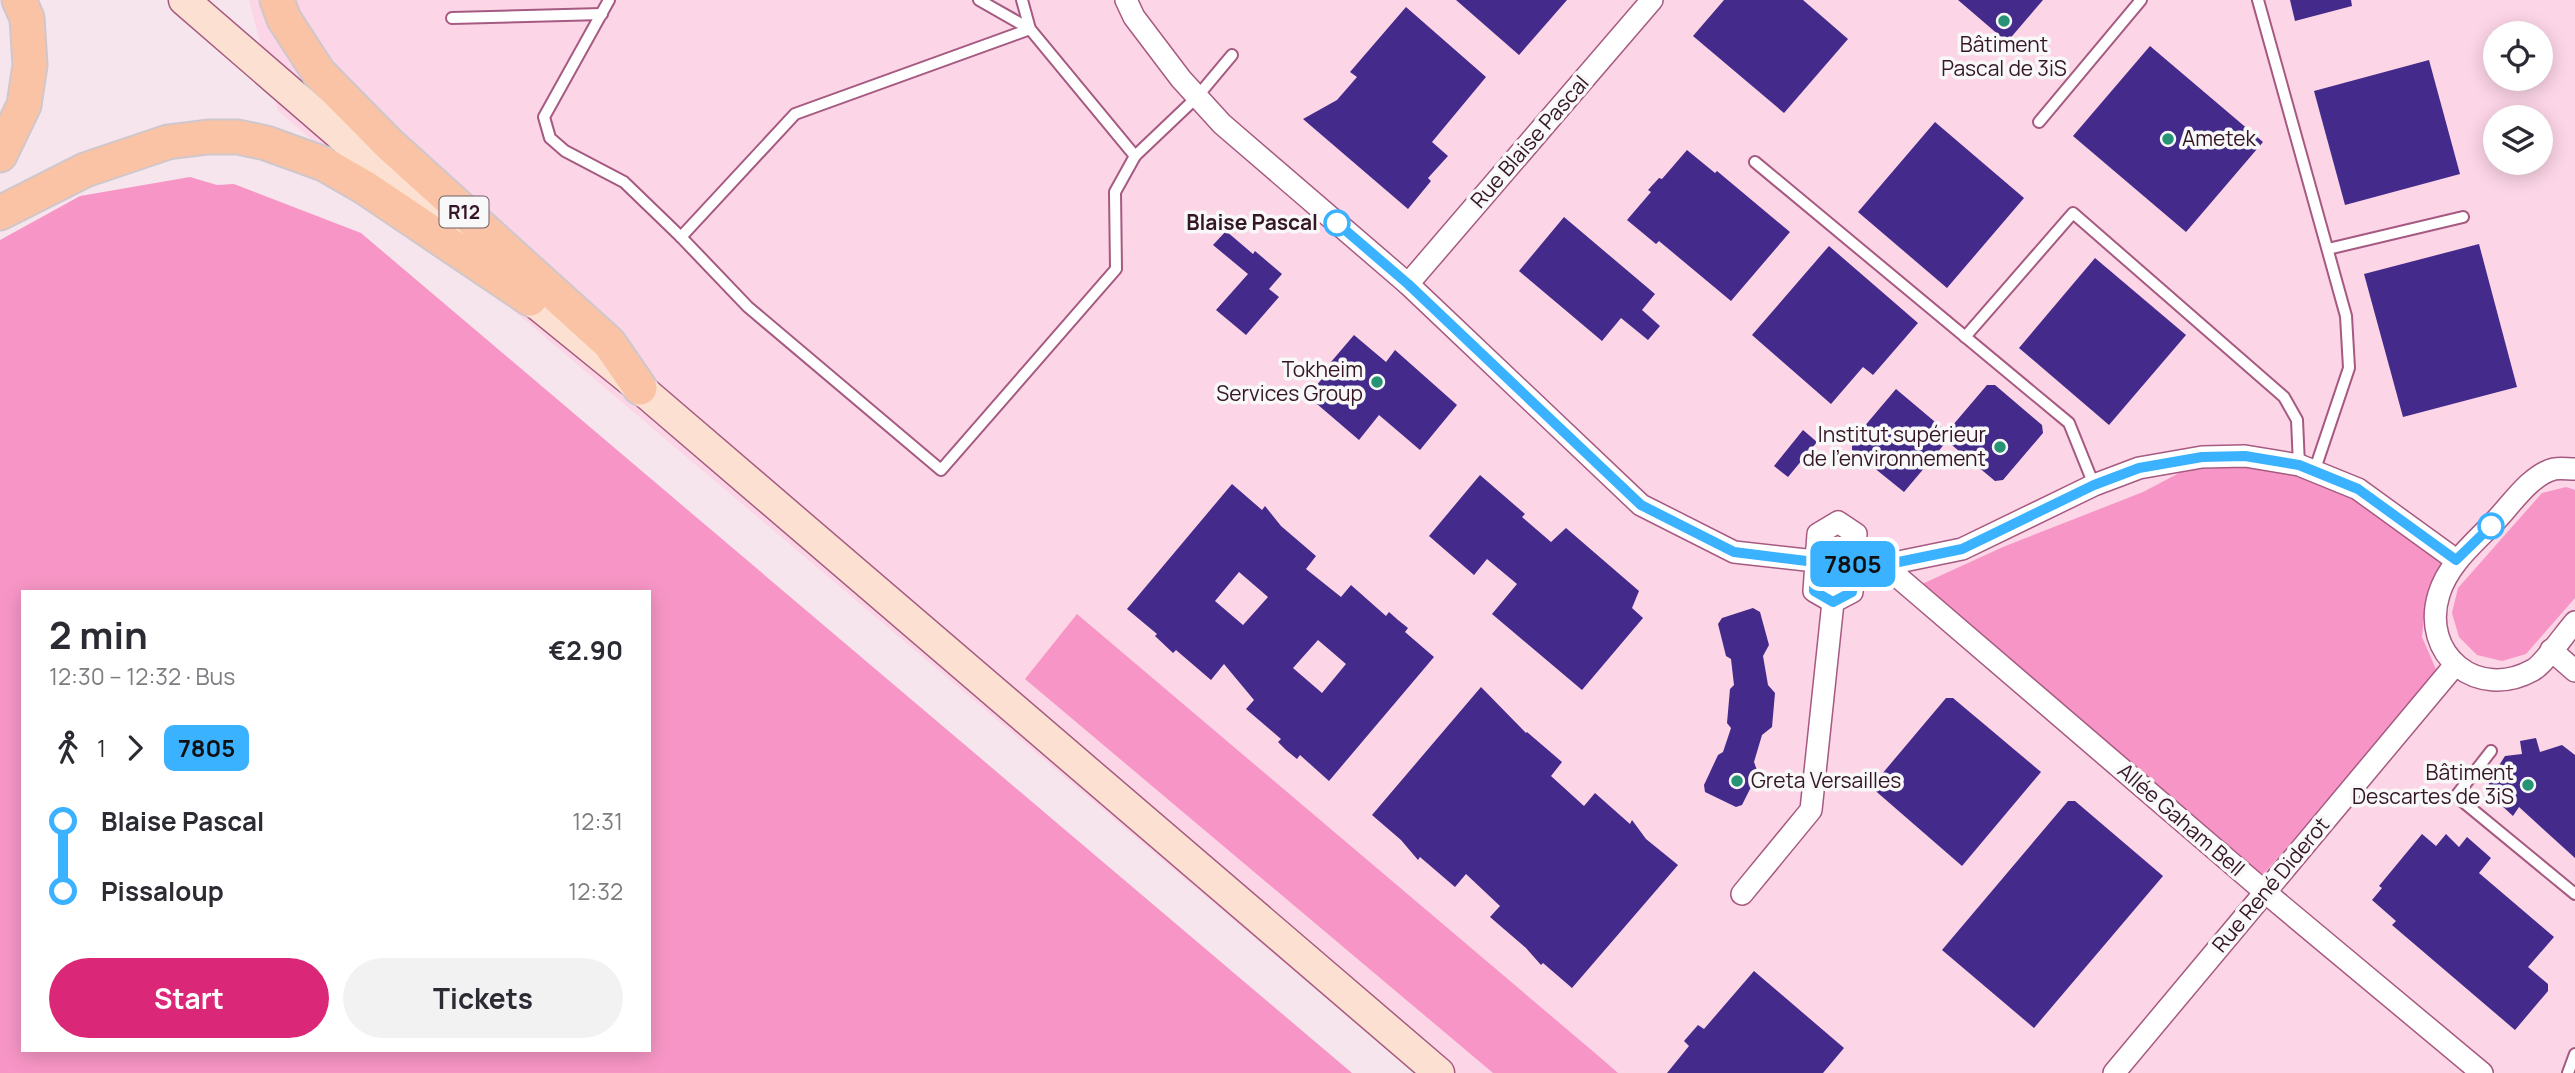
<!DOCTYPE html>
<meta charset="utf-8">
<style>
body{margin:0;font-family:Manrope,sans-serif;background:#f2f2f3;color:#2b2b33;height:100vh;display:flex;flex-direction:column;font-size:26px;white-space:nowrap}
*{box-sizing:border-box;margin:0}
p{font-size:23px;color:#7c7c81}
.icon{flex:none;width:38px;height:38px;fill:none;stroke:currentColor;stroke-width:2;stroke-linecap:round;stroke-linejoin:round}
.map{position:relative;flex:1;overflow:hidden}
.side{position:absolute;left:21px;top:590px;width:630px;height:462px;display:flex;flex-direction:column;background:#fff;border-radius:0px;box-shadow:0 4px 18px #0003}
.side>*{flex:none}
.badge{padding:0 14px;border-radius:10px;font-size:24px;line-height:46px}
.fabs{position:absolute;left:2483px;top:21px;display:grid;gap:14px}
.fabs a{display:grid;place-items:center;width:70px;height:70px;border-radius:50%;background:#fff;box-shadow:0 4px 18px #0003;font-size:35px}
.map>.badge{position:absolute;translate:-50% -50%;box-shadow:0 0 0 4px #fff}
.legs{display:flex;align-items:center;gap:10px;height:77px;padding:0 28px;font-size:23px}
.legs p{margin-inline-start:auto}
.headline{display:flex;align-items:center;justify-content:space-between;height:119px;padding:0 28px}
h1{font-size:38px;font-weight:700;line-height:52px}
.cta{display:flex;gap:14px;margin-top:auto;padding:14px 28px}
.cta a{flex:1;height:80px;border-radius:42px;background:#db2777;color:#fff;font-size:28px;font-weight:700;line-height:80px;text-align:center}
.cta a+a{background:#f2f2f3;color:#2b2b33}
ul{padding:0 28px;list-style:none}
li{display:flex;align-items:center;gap:24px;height:70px;font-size:26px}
li i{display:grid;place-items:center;width:10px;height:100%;margin:0 9px;background:currentColor}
li i::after{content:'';width:18px;height:18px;margin:-9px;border:5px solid;border-radius:50%;background:#fff}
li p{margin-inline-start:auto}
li:first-child i{background:linear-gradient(#0000 50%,currentColor 0)}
li:last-child i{background:linear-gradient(currentColor 50%,#0000 0)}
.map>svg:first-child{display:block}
.built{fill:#fcd5e7;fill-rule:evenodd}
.green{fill:#f796c6;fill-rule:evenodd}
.building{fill:#432a8b;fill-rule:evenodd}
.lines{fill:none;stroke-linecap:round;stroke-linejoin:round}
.lane-casing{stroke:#a65a81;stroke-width:14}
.street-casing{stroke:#a65a81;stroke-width:24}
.secondary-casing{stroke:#a65a81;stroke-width:33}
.primary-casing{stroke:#cfc7cb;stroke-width:37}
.lane{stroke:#fff;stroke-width:10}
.street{stroke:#fff;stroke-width:21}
.secondary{stroke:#fce1d2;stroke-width:30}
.primary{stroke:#fac3a5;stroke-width:33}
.line-1-casing{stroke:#fff;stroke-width:16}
.line-1{stroke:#3bb2ff;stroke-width:10}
.poi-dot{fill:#259374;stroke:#f8f8f8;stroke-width:2.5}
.stop-1-dot{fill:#fff;stroke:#3bb2ff;stroke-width:3.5}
.labels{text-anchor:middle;stroke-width:7;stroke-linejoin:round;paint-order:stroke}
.shield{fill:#f8f8f8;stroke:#705a65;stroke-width:2}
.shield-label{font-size:19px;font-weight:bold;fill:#351626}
.poi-label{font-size:21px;fill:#351626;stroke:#f8f8f8;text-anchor:end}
.street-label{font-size:21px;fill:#351626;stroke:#f8f8f8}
.stop-label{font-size:21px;font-weight:bold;fill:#351626;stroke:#f8f8f8;text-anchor:end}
</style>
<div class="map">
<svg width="2575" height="1073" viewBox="0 0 2575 1073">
<rect width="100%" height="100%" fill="#f7e5ed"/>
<path class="built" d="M 249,0 L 2575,0 L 2575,1073 L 1414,1073 L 278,111 ZM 2496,33 L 2541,33 L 2541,79 L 2496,79 ZM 2496,117 L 2541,117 L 2541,163 L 2496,163 Z"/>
<g class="green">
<path d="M 190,177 L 217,185 L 234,184 L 361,233 L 1352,1073 L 0,1073 L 0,240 L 80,196 ZM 23,592 L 649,592 L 649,1050 L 23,1050 Z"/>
<path d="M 2241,465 L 2296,474 L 2357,499 L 2442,560 L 2425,606 L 2422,637 L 2438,674 L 2260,878 L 1922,584 L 2003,547 L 2143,492 L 2183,471 Z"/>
<path d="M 2566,487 L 2575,490 L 2575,598 L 2526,654 L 2502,661 L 2477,655 L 2459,637 L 2452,613 L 2458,588 L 2542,493 Z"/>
<path d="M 1077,614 L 1602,1059 L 1618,1073 L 1493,1073 L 1025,679 Z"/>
</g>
<g class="building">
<path d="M 1456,0 L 1567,0 L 1519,55 Z"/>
<path d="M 1724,0 L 1803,0 L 1848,39 L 1784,113 L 1693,36 Z"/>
<path d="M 1958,0 L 2043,0 L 2007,42 Z"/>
<path d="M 2290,0 L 2351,0 L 2352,6 L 2295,21 Z"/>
<path d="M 1406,7 L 1486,77 L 1432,142 L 1448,156 L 1428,178 L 1431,181 L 1408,209 L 1303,119 L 1337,100 L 1357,77 L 1350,72 Z"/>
<path d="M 2150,46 L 2263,142 L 2186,232 L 2073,136 Z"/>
<path d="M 2429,60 L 2460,174 L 2345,205 L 2314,91 Z"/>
<path d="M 1935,122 L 2024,198 L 1947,288 L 1858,212 Z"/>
<path d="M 1687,150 L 1715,173 L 1717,171 L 1790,232 L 1731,301 L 1659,241 L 1656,244 L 1627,220 L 1651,192 L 1648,190 L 1659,178 L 1662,179 Z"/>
<path d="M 1564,217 L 1655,294 L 1642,310 L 1660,326 L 1648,340 L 1621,318 L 1602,341 L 1519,271 Z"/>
<path d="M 1226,231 L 1253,254 L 1255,251 L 1282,274 L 1269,289 L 1279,297 L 1246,335 L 1216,310 L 1248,274 L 1213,245 Z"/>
<path d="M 2479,244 L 2517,387 L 2403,417 L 2364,274 Z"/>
<path d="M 1829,246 L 1918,323 L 1873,375 L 1863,367 L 1831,404 L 1752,335 Z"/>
<path d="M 2095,258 L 2186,335 L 2109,425 L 2019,348 Z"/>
<path d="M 1354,335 L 1386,362 L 1395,350 L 1457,405 L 1420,450 L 1379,415 L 1359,440 L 1317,404 L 1323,397 L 1313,390 L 1328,371 L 1325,369 Z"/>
<path d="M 1987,385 L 1995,385 L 2042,425 L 2043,433 L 2003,480 L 1995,481 L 1947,441 L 1904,492 L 1852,450 L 1852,441 L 1896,389 L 1947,432 Z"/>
<path d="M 1803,430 L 1817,442 L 1788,477 L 1774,466 Z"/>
<path d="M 1480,475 L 1525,514 L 1522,517 L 1551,542 L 1566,528 L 1639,591 L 1632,608 L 1643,618 L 1582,690 L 1492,614 L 1517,584 L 1487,559 L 1474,575 L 1429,536 Z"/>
<path d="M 1232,484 L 1262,510 L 1265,506 L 1281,526 L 1316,556 L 1306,569 L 1341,597 L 1351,585 L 1386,616 L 1389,612 L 1398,620 L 1408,628 L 1405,632 L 1434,657 L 1329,781 L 1300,755 L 1297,759 L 1286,750 L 1278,742 L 1281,739 L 1246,709 L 1254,700 L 1224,664 L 1211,680 L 1176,650 L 1173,653 L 1155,636 L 1157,634 L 1127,609 ZM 1239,572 L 1268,597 L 1243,625 L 1215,601 ZM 1318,640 L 1346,664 L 1322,693 L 1293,668 Z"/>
<path d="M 1753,608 L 1760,612 L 1769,645 L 1763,656 L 1768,685 L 1775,693 L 1772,727 L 1762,735 L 1754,762 L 1758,773 L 1742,805 L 1736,807 L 1705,792 L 1704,785 L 1718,755 L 1723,752 L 1731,728 L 1727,723 L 1730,689 L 1734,685 L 1731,659 L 1726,656 L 1718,624 L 1722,618 Z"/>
<path d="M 1481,687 L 1526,733 L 1527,732 L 1562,762 L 1551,776 L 1584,806 L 1595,793 L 1630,824 L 1632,820 L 1646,839 L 1678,865 L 1572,988 L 1543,963 L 1541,965 L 1526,948 L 1490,917 L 1500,906 L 1466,874 L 1455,887 L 1420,857 L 1418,860 L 1401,840 L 1372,815 Z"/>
<path d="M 1946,698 L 1953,698 L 2041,772 L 1962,866 L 1871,787 Z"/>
<path d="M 2536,738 L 2540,752 L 2562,745 L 2575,755 L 2575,858 L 2519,807 L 2513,816 L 2488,793 L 2489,781 L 2505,756 L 2522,754 L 2520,741 Z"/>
<path d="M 2068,801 L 2075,801 L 2163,876 L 2034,1028 L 1942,950 Z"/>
<path d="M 2422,834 L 2436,846 L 2446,834 L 2459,847 L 2467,837 L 2491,858 L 2479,873 L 2554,937 L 2528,967 L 2548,984 L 2548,991 L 2515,1030 L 2392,925 L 2396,921 L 2372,900 L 2382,888 L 2379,886 Z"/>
<path d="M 1754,971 L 1844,1048 L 1823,1073 L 1667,1073 L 1689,1046 L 1684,1041 L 1698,1025 L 1704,1029 Z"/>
</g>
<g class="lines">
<g class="lane-casing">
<g id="lane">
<path d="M 609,0 L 544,117 L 550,138 L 565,151 L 624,182 L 681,237 L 748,307 L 941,470 L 1116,269 L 1115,192 L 1135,156 L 1030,29 L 1022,0"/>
<path d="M 979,0 L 1030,29"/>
<path d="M 2258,0 L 2346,316 L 2349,368 L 2314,472"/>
<path d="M 452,18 L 602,14"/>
<path d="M 2039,122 L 2141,0"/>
<path d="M 1135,156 L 1196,98 L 1232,55"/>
<path d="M 1755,162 L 2069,423 L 2094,485"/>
<path d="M 681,237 L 795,114 L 1030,29"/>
<path d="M 2328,249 L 2463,217"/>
<path d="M 1965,337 L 2073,213 L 2284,397 L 2297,420 L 2299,465"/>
<path d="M 2491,751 L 2456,796 L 2575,894"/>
<path d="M 2568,1073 L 2575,1054"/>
</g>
</g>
<g class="street-casing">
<g id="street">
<path d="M 1126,0 L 1134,17 L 1181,79 L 1222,124 L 1408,284 L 1641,505 L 1734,552 L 1815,561"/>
<path d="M 1408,284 L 1652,0"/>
<path d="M 2575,469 C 2568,469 2560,468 2554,469 C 2532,474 2512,503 2498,518 C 2476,542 2449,562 2439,594 C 2420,655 2478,701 2533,670 C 2543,665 2566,632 2575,622"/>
<path d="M 1838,522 L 1856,534 L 1852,592 L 1833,602 L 1814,591 L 1818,534 Z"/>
<path d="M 1853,564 L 1884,565 L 1962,549 L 2094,485 L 2139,468 L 2202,457 L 2245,456 L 2299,465 L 2358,489 L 2456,560"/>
<path d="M 1884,565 L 2265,892 L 2482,1073"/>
<path d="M 2551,650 L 2575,671"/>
<path d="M 1742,894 L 1811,810 L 1833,602"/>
<path d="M 2114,1073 L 2455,665"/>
</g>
</g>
<g class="secondary-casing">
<g id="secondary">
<path d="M 184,0 L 451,231"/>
<path d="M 512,284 L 640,388 L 1439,1073"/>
</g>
</g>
<g class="primary-casing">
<g id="primary">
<path d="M 277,0 L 284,19 L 319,73 L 389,144 L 609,343 L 640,388"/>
<path d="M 0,155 L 24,105 L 30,65 L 27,18 L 19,0"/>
<path d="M 0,213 L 85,170 L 168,142 L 208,137 L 238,137 L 266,143 L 324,164 L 364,187 L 530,299"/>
</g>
</g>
<use href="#lane" class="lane"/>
<use href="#street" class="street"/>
<use href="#secondary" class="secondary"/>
<use href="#primary" class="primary"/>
</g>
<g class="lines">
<g class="line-1-casing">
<path id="line-1" d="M 1337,223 L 1408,284 L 1641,505 L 1734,552 L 1815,562 L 1814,591 L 1833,602 L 1852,592 L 1853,564 L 1884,565 L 1962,549 L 2094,485 L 2139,468 L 2202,457 L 2245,456 L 2299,465 L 2358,489 L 2456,560 L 2491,526"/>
</g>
<use href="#line-1" class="line-1"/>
</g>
<g class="poi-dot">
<circle cx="2004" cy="21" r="7"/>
<circle cx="2168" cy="139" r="7"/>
<circle cx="1377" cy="382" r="7"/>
<circle cx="2000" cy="447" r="7"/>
<circle cx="1737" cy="781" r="7"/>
<circle cx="2528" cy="785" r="7"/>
</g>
<g class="stop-1-dot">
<circle cx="1337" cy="223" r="12"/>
<circle cx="2491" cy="526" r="12"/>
</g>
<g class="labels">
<rect class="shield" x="439.5" y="196.5" width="49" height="31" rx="5"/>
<g class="shield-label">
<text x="464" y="219">R12</text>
</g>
<g class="poi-label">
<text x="2004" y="52" text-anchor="middle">Bâtiment<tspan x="2004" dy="24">Pascal de 3iS</tspan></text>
<text x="2182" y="146" text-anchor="start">Ametek</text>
<text x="1363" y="377">Tokheim<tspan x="1363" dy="24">Services Group</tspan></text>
<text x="1986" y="442">Institut supérieur<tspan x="1986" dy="24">de l'environnement</tspan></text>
<text x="2514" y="780">Bâtiment<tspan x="2514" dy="24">Descartes de 3iS</tspan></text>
<text x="1751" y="788" text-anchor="start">Greta Versailles</text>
</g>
<g class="street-label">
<text transform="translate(1530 142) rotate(-49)" y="7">Rue Blaise Pascal</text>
<text transform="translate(2181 820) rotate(41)" y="7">Allée Gaham Bell</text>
<text transform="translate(2271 885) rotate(-50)" y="7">Rue René Diderot</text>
</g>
<g class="stop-label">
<text x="1318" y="230">Blaise Pascal</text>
</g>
</g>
</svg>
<div class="fabs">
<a><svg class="icon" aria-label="locate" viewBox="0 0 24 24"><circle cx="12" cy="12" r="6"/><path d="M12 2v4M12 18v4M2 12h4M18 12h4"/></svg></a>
<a><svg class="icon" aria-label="layers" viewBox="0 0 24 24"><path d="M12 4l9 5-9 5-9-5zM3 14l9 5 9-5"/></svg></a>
</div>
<b class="badge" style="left:1853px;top:564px;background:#3bb2ff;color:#111">7805</b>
<section class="side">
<div class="headline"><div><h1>2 min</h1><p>12:30 – 12:32 · Bus</p></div><b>€2.90</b></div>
<div class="legs"><svg class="icon" aria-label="walk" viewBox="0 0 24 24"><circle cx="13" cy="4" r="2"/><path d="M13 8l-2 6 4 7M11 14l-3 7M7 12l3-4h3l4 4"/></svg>1<svg class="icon" aria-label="forward" viewBox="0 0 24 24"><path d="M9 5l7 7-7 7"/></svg><b class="badge" style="background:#3bb2ff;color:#111">7805</b></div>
<ul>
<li><i style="color:#3bb2ff"></i><b>Blaise Pascal</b><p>12:31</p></li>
<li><i style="color:#3bb2ff"></i><b>Pissaloup</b><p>12:32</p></li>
</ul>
<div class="cta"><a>Start</a><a>Tickets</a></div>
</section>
</div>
